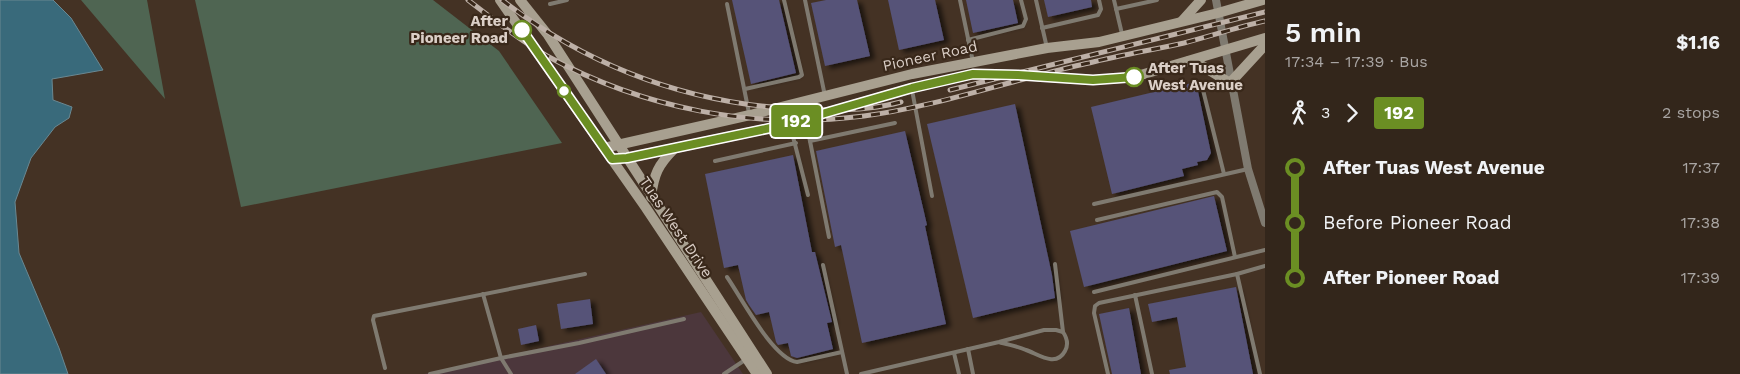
<!DOCTYPE html>
<meta charset="utf-8">
<style>
body{margin:0;font-family:"Work Sans",sans-serif;background:#3e3228;color:#f1f3f6;height:100vh;display:flex;flex-direction:column;font-size:19px;white-space:nowrap}
*{box-sizing:border-box;margin:0}
p{font-size:16px;color:#a9a5a3}
.icon{flex:none;width:28px;height:28px;fill:none;stroke:currentColor;stroke-width:2;stroke-linecap:round;stroke-linejoin:round}
.map{position:relative;flex:1;overflow:hidden}
.side{display:flex;flex-direction:column;background:#33261b;width:475px}
.side>*{flex:none}
.badge{padding:0 10px;border-radius:4px;font-size:18px;line-height:32px}
.map>.badge{position:absolute;translate:-50% -50%;box-shadow:0 0 0 2px #fff}
.legs{display:flex;align-items:center;gap:8px;height:55px;padding:0 20px;font-size:16px}
.legs p{margin-inline-start:auto}
.overview{display:flex;align-items:center;justify-content:space-between;height:85px;padding:0 20px}
h1{font-size:28px;font-weight:600;line-height:38px}
ul{padding:0 20px;list-style:none}
li{display:flex;align-items:center;gap:18px;height:55px;font-size:19px}
li i{display:grid;place-items:center;width:8px;height:100%;margin:0 6px;background:currentColor}
li i::after{content:'';width:12px;height:12px;margin:-6px;border:4px solid;border-radius:50%;background:#33261b}
li p{margin-inline-start:auto}
li:first-child i{background:linear-gradient(#0000 50%,currentColor 0)}
li:last-child i{background:linear-gradient(currentColor 50%,#0000 0)}
main{display:flex;flex:1;min-height:0}
.map>svg:first-child{display:block}
.industrial{fill:#4c373c}
.green{fill:#4f6552}
.water{fill:#396a7b;stroke:#6a8892}
.building{fill:#565378;filter:url(#shadow)}
.lines{fill:none;stroke-linecap:round;stroke-linejoin:round}
.lane{stroke:#7f7a70;stroke-width:4}
.street{stroke:#7f7a70;stroke-width:8}
.secondary{stroke:#a8a090;stroke-width:10}
.rail-casing{stroke:#bdb0a7;stroke-width:5}
.rail{stroke:#39281a;stroke-width:3;stroke-dasharray:9;stroke-linecap:butt}
.line-1-casing{stroke:#fff;stroke-width:11}
.line-1{stroke:#6b8e23;stroke-width:8}
.stop-1-dot{fill:#fff;stroke:#6b8e23;stroke-width:2.5}
.labels{text-anchor:middle;stroke-width:4.5;stroke-linejoin:round;paint-order:stroke}
.stop-label{font-size:15px;font-weight:bold;fill:#dbcfc7;stroke:#39281a;text-anchor:end}
.street-label{font-size:15px;fill:#dbcfc7;stroke:#39281a}
</style>
<main>
<div class="map">
<svg width="1265" height="374" viewBox="0 0 1265 374">
<defs>
<filter id="shadow"><feDropShadow dx="5" dy="3" stdDeviation="2.5" flood-color="#0009"/></filter>
</defs>
<rect width="100%" height="100%" fill="#443224"/>
<path class="industrial" d="M 701,312 L 743,374 L 424,374 Z"/>
<g class="green">
<path d="M 81,0 L 147,0 L 165,99 Z"/>
<path d="M 195,0 L 433,0 L 499,51 L 562,143 L 241,207 Z"/>
</g>
<path class="water" d="M 0,0 L 53,0 L 71,18 L 103,70 L 52,79 L 53,100 L 72,107 L 69,118 L 55,127 L 31,158 L 15,202 L 19,253 L 59,348 L 68,374 L 0,374 Z"/>
<g class="building">
<path d="M 732,0 L 779,0 L 796,73 L 751,84 Z"/>
<path d="M 826,0 L 857,0 L 870,56 L 825,66 L 811,3 Z"/>
<path d="M 888,0 L 935,0 L 944,40 L 899,50 Z"/>
<path d="M 966,0 L 1013,0 L 1018,23 L 973,33 Z"/>
<path d="M 1044,0 L 1091,0 L 1092,7 L 1048,17 Z"/>
<path d="M 1196,82 L 1211,153 L 1207,160 L 1197,162 L 1198,165 L 1182,169 L 1184,176 L 1112,194 L 1091,107 Z"/>
<path d="M 1015,104 L 1052,275 L 1055,298 L 973,318 L 927,124 Z"/>
<path d="M 905,131 L 927,225 L 925,226 L 946,324 L 862,343 L 841,245 L 835,247 L 816,151 Z"/>
<path d="M 793,155 L 812,252 L 815,252 L 832,322 L 827,323 L 833,349 L 797,358 L 791,356 L 788,343 L 778,345 L 776,342 L 769,312 L 756,315 L 749,305 L 746,300 L 738,265 L 724,268 L 705,174 Z"/>
<path d="M 1214,196 L 1227,251 L 1084,287 L 1070,231 Z"/>
<path d="M 1236,287 L 1253,374 L 1170,374 L 1169,370 L 1186,367 L 1177,317 L 1152,322 L 1148,304 Z"/>
<path d="M 590,299 L 593,324 L 561,329 L 557,304 Z"/>
<path d="M 1129,308 L 1141,374 L 1112,374 L 1099,314 Z"/>
<path d="M 536,325 L 539,341 L 521,345 L 518,329 Z"/>
<path d="M 596,359 L 606,374 L 575,374 Z"/>
</g>
<g class="lines">
<g class="lane">
<path d="M 805,0 L 825,96"/>
<path d="M 960,0 L 973,62"/>
<path d="M 1036,0 L 1047,48"/>
<path d="M 1114,0 L 1122,34"/>
<path d="M 550,4 L 567,0"/>
<path d="M 727,4 L 749,113"/>
<path d="M 1116,9 L 1157,0"/>
<path d="M 1042,28 L 1098,15 L 1101,9 L 1099,0"/>
<path d="M 968,40 L 1023,26 L 1026,19 L 1021,0"/>
<path d="M 1201,82 L 1224,174"/>
<path d="M 745,89 L 799,77 L 802,75 L 784,0"/>
<path d="M 912,90 L 932,196"/>
<path d="M 806,121 L 829,237"/>
<path d="M 790,125 L 808,195"/>
<path d="M 810,141 L 895,123"/>
<path d="M 715,161 L 796,143"/>
<path d="M 1094,204 L 1248,169"/>
<path d="M 1097,220 L 1217,192 L 1222,197 L 1235,257"/>
<path d="M 1055,264 L 1063,332"/>
<path d="M 823,265 L 847,374"/>
<path d="M 1237,274 L 1260,374"/>
<path d="M 727,277 C 741,297 773,359 797,362 L 842,352"/>
<path d="M 1094,292 L 1265,250"/>
<path d="M 483,294 L 501,358 L 511,374"/>
<path d="M 1135,295 L 1152,374"/>
<path d="M 968,349 L 973,374"/>
<path d="M 954,353 L 959,374"/>
<path d="M 385,368 L 373,320 L 374,316 L 585,274"/>
<path d="M 430,374 L 501,358 L 579,343 L 684,319"/>
<path d="M 724,374 L 745,360"/>
<path d="M 861,374 L 999,342 L 1044,330 L 1056,330 L 1063,332 C 1067,338 1069,344 1065,351 C 1056,368 1038,354 1026,350 C 1018,346 1008,345 999,342"/>
<path d="M 1108,374 L 1094,313 L 1095,306 L 1099,303 L 1237,274 L 1265,266"/>
</g>
<path class="street" d="M 1216,0 L 1248,169 L 1265,223"/>
<g class="secondary">
<path d="M 500,0 L 646,208 L 757,374"/>
<path d="M 520,0 L 548,35 L 767,374"/>
<path d="M 1182,21 L 1201,0"/>
<path d="M 1189,61 L 1196,62 L 1230,83 L 1265,45"/>
<path d="M 604,148 L 750,115 L 912,74 L 1047,48 L 1099,42 L 1218,13 L 1263,0"/>
<path d="M 612,159 L 627,158 L 780,126 L 912,88 L 973,74 L 1018,75 L 1093,80 L 1134,77 L 1265,38"/>
<path d="M 651,197 C 654,174 658,165 674,149"/>
</g>
<g class="rail-casing">
<g id="rail">
<path d="M 468,0 C 494,20 519,40 547,56 C 644,109 754,130 864,116 C 919,109 974,92 1028,78 C 1048,73 1069,67 1089,63 C 1120,55 1152,50 1184,43 C 1211,36 1238,27 1265,21"/>
<path d="M 502,0 C 589,67 686,103 796,109 C 830,111 868,111 901,102"/>
<path d="M 950,90 L 1265,12"/>
</g>
</g>
<use href="#rail" class="rail"/>
</g>
<g class="lines">
<g class="line-1-casing">
<path id="line-1" d="M 522,30 L 612,159 L 627,158 L 780,126 L 912,88 L 973,74 L 1018,75 L 1093,80 L 1134,77"/>
</g>
<use href="#line-1" class="line-1"/>
</g>
<g class="stop-1-dot">
<circle cx="522" cy="30" r="9"/>
<circle cx="1134" cy="77" r="9"/>
<circle cx="564" cy="91" r="6"/>
</g>
<g class="labels">
<g class="stop-label">
<text x="508" y="26">After<tspan x="508" dy="17">Pioneer Road</tspan></text>
<text x="1148" y="73" text-anchor="start">After Tuas<tspan x="1148" dy="17">West Avenue</tspan></text>
</g>
<g class="street-label">
<text transform="translate(930 56) rotate(-12)" y="5">Pioneer Road</text>
<text transform="translate(676 227) rotate(56)" y="5">Tuas West Drive</text>
</g>
</g>
</svg>
<b class="badge" style="left:796px;top:121px;background:#6b8e23;color:#fff">192</b>
</div>
<section class="side">
<div class="overview"><div><h1>5 min</h1><p>17:34 – 17:39 · Bus</p></div><b>$1.16</b></div>
<div class="legs"><svg class="icon" aria-label="walk" viewBox="0 0 24 24"><circle cx="13" cy="4" r="2"/><path d="M13 8l-2 6 4 7M11 14l-3 7M7 12l3-4h3l4 4"/></svg>3<svg class="icon" aria-label="forward" viewBox="0 0 24 24"><path d="M9 5l7 7-7 7"/></svg><b class="badge" style="background:#6b8e23;color:#fff">192</b><p>2 stops</p></div>
<ul>
<li><i style="color:#6b8e23"></i><b>After Tuas West Avenue</b><p>17:37</p></li>
<li><i style="color:#6b8e23"></i><span>Before Pioneer Road</span><p>17:38</p></li>
<li><i style="color:#6b8e23"></i><b>After Pioneer Road</b><p>17:39</p></li>
</ul>
</section>
</main>
